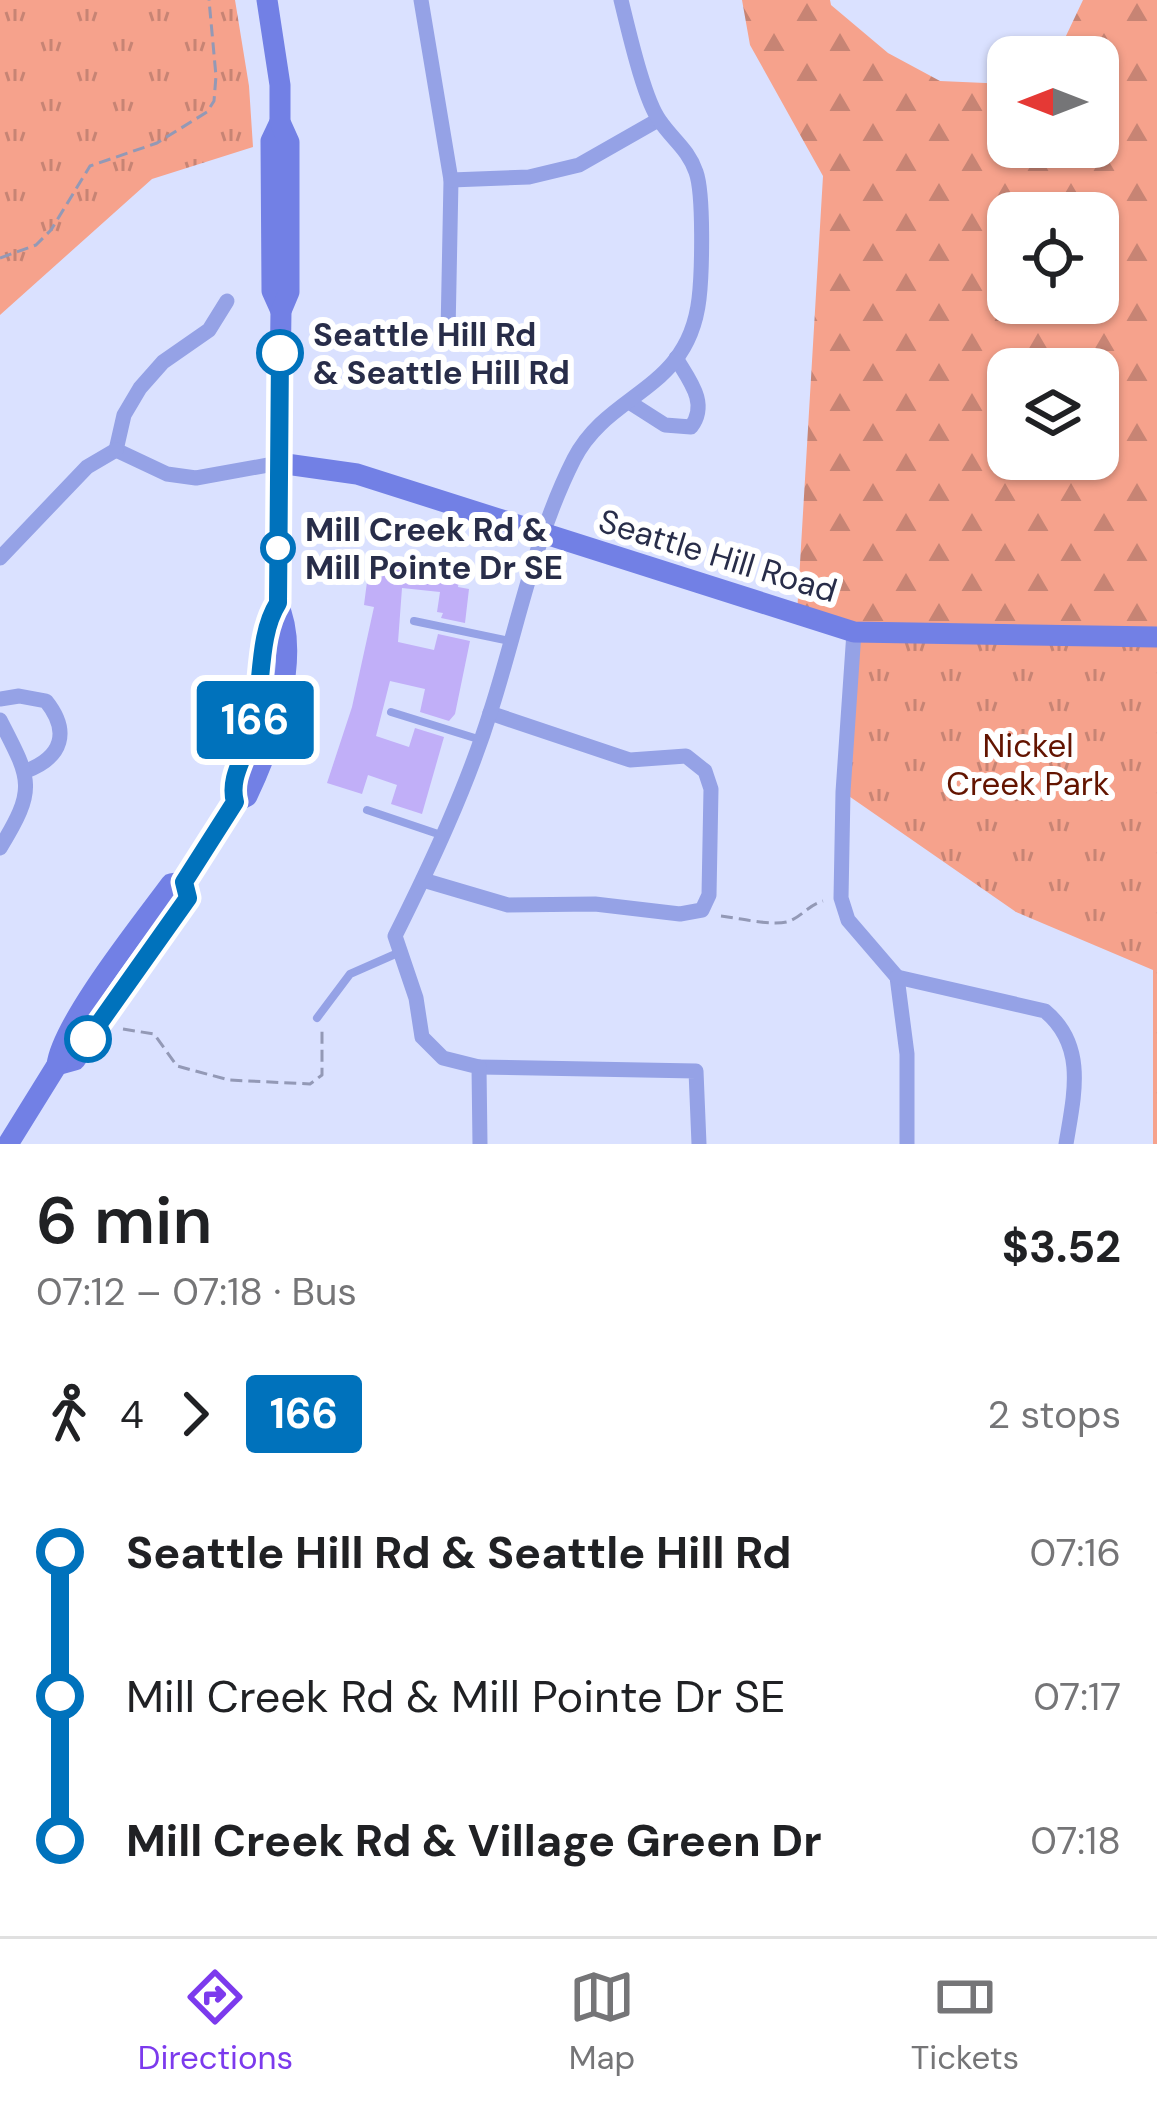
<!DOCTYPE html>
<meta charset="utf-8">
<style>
body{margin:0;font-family:"DM Sans",sans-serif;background:#f2f2f2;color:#202124;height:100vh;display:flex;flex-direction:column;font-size:45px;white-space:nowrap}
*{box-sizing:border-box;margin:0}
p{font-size:39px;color:#757577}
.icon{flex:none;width:66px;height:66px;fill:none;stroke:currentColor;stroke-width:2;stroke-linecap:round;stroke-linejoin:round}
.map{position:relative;height:1144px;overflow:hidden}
.panel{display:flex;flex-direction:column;background:#fff;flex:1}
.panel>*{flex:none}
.badge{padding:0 24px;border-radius:9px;font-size:42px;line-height:78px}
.needle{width:78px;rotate:270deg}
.buttons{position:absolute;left:987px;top:36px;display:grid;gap:24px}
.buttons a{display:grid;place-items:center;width:132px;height:132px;border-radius:24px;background:#fff;box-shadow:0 3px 9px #0004;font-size:60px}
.map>.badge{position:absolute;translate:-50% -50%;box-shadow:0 0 0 6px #fff}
.legs{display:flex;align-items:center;gap:18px;height:132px;padding:0 36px;font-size:39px}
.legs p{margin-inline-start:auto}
.overview{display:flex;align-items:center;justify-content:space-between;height:204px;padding:0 36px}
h1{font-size:66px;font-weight:600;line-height:90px}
ul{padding:0 36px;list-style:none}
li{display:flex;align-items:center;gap:42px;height:144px;font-size:45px}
li i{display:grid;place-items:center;width:18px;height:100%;margin:0 15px;background:currentColor}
li i::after{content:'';width:30px;height:30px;margin:-15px;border:9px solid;border-radius:50%;background:#fff}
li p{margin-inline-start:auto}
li:first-child i{background:linear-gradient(#0000 50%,currentColor 0)}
li:last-child i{background:linear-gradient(currentColor 50%,#0000 0)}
.tab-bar{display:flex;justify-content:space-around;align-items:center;height:168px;border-top:3px solid #e0e0e0;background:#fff;font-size:33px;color:#757577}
.tab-bar a{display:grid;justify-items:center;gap:6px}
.tab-bar .active{color:#7c3aed}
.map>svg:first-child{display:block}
.grass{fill:url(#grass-tufts)}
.forest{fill:url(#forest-firs);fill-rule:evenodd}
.building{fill:#c1aff8}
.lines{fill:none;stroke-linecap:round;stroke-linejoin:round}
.path{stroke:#9399b6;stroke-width:3;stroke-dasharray:12 6;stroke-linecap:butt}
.lane{stroke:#95a2e6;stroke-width:8}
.street{stroke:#95a2e6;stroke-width:15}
.secondary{stroke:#7280e5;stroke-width:21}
.line-1-casing{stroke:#fff;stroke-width:27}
.line-1{stroke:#0072bc;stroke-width:18}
.stop-1-dot{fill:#fff;stroke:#0072bc;stroke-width:6}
.labels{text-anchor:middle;stroke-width:12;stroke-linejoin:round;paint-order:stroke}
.stop-label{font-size:33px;font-weight:bold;fill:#282d49;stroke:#fff;text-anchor:start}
.street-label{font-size:33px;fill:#282d49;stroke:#fff}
.park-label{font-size:33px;fill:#631400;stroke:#fff}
</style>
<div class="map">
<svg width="1157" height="1144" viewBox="0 0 1157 1144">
<defs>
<pattern id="grass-tufts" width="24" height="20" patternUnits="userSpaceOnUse" patternTransform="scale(3)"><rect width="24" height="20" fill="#f6a28c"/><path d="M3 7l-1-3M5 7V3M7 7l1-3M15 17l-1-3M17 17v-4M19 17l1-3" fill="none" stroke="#c78474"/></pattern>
<pattern id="forest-firs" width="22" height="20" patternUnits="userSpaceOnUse" patternTransform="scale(3)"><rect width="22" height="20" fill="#f6a28c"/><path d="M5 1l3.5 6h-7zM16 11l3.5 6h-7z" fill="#c78474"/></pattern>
</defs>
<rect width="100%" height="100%" fill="#dae1ff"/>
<g class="grass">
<path d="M 0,0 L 235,0 L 249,86 L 253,147 L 152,179 L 0,315 Z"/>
<path d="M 854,632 L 1157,637 L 1157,1144 L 1153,1144 L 1153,970 L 1016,912 L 843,792 Z"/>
</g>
<path class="forest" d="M 742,0 L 830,0 L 831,5 L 888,53 L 940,81 L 1008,84 L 1008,147 L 1098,147 L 1098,57 L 1056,57 L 1083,0 L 1157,0 L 1157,637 L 854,632 L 797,614 L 823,176 L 750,45 ZM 1008,213 L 1098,213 L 1098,303 L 1008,303 ZM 1008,369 L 1098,369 L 1098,459 L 1008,459 Z"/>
<path class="building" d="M 382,565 L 460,575 L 458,587 L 469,589 L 465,623 L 441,618 L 443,613 L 437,612 L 440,592 L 402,588 L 398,642 L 434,650 L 438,634 L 470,641 L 455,714 L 449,721 L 420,712 L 425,689 L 390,681 L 376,736 L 409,747 L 415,728 L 444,737 L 422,814 L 391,804 L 397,785 L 368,775 L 362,794 L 327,783 L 352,707 L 374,607 L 364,605 L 368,574 L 381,576 Z"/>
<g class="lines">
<g class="path">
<path d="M 0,258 L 36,245 L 51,230 L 90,166 L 157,143 L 207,112 L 214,101 L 216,76 L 209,0"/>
<path d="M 721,916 C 740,918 774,927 790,921 C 803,915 809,905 823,901"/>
<path d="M 123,1029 L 154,1034 L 177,1066 L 229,1080 L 310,1084 L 322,1075 L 322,1031"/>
</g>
<g class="lane">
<path d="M 414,621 L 510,641"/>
<path d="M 391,712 L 478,739"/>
<path d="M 367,810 L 441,835"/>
<path d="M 317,1018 L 350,974 L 400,952"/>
</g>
<g class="street">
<path d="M 421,0 L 451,180 L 448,333"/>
<path d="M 451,180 L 529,177 L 579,165 L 658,120"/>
<path d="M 629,402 L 665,425 L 691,427 C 709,403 689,380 676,358"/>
<path d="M 116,450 L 124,415 L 140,388 L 163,362 L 209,330 L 227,301"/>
<path d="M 116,450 L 167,474 L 196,478 L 279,463"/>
<path d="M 0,558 L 87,467 L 116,450"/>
<path d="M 854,632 L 843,792 L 841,898 L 848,920 L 897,977 L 907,1054 L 907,1144"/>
<path d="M 0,699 L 19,696 L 46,701 C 70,731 63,757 26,771"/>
<path d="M 0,720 C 31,780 37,788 0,848"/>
<path d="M 423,880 L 508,905 L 595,904 L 680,914 L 702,910 L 709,895 L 711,789 L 705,771 L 686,756 L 630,760 L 490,713"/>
<path d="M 897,977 L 1045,1011 C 1087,1046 1074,1095 1066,1144"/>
<path d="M 479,1067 L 696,1071 L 699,1144"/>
<path d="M 480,1144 L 479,1067 L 443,1058 L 422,1037 L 416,998 L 395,936 C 431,864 467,787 491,710 C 518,626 534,538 574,459 C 609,391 688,392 699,299 C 702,274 704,194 696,172 C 688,149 673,140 660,121 C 644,100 628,28 621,0"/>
</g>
<g class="secondary">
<path d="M 280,122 L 271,141 L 272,291 L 281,311"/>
<path d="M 279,463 L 357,474 L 854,632 L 1157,637"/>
<path d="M 235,802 C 227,774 251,741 257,713 C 266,676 258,635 277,603"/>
<path d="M 57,1065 L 75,1060 L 188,899 L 184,882"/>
<path d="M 8,1144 L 57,1065 C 62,1023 143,922 171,884 L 184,882 L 235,802 L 247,796 C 271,746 303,655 277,603 L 281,311 L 289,292 L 289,142 L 280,122 L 280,85 L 267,0"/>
</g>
</g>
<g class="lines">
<g class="line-1-casing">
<path id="line-1" d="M 88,1039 L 188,898 L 184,882 L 235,802 C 229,780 242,761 249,740 C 265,697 255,639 278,603 L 280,353"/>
</g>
<use href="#line-1" class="line-1"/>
</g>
<g class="stop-1-dot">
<circle cx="280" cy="353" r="21"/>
<circle cx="278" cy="548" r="15"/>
<circle cx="88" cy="1039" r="21"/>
</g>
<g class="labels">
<g class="stop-label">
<text x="313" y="346">Seattle Hill Rd<tspan x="313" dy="38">&amp; Seattle Hill Rd</tspan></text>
<text x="305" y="541">Mill Creek Rd &amp;<tspan x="305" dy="38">Mill Pointe Dr SE</tspan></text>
</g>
<g class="street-label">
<text transform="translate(718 555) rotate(17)" y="12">Seattle Hill Road</text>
</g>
<g class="park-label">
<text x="1028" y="757">Nickel<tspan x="1028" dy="38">Creek Park</tspan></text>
</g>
</g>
</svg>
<div class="buttons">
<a><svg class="needle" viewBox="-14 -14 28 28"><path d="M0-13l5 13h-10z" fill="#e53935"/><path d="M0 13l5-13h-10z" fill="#757577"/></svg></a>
<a><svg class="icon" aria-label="locate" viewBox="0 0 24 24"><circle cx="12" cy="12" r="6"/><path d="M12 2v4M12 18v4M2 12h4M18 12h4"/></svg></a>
<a><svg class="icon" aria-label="layers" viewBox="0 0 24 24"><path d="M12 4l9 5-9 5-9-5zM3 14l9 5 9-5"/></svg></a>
</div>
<b class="badge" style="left:255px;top:720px;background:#0072bc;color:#fff">166</b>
</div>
<section class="panel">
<div class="overview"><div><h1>6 min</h1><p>07:12 – 07:18 · Bus</p></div><b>$3.52</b></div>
<div class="legs"><svg class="icon" aria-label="walk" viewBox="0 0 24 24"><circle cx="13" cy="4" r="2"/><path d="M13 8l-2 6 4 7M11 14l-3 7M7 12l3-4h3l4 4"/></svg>4<svg class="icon" aria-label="forward" viewBox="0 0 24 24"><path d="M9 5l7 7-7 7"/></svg><b class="badge" style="background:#0072bc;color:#fff">166</b><p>2 stops</p></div>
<ul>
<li><i style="color:#0072bc"></i><b>Seattle Hill Rd &amp; Seattle Hill Rd</b><p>07:16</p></li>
<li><i style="color:#0072bc"></i><span>Mill Creek Rd &amp; Mill Pointe Dr SE</span><p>07:17</p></li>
<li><i style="color:#0072bc"></i><b>Mill Creek Rd &amp; Village Green Dr</b><p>07:18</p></li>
</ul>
</section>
<nav class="tab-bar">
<a class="active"><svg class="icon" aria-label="directions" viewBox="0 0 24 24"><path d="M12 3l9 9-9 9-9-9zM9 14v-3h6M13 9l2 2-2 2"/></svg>Directions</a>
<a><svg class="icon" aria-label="map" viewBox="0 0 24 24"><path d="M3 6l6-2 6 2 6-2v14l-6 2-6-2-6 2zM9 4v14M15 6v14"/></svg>Map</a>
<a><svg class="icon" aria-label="tickets" viewBox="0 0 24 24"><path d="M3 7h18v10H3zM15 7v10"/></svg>Tickets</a>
</nav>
